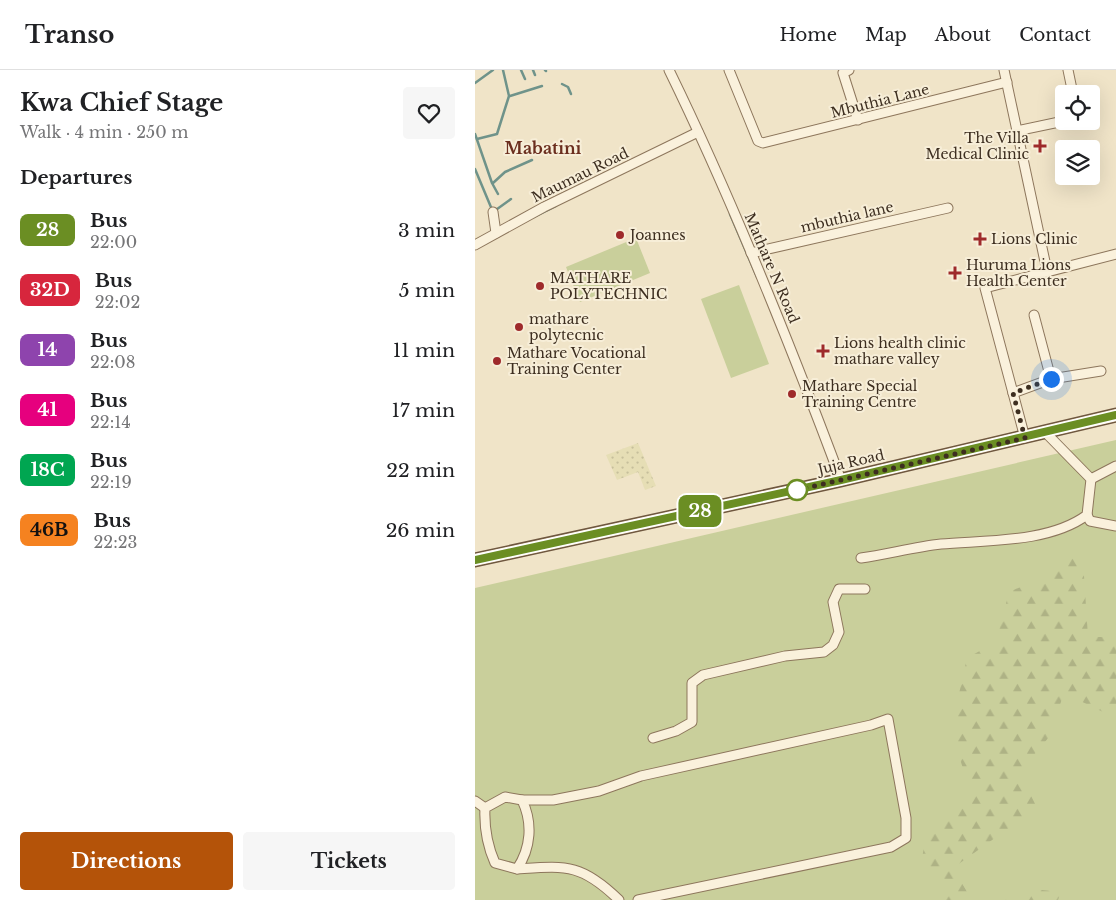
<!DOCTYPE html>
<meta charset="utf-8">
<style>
body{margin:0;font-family:"Libre Baskerville",serif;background:#f6f6f6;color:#202124;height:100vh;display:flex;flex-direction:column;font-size:19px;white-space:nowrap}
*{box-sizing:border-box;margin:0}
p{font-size:16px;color:#757577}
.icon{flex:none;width:28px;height:28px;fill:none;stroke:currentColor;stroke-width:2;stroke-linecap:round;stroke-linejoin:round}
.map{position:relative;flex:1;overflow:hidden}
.panel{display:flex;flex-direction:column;background:#fff;width:475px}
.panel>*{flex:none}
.badge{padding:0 10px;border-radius:8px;font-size:18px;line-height:32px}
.tools{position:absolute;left:580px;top:15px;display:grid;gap:10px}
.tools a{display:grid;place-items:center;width:45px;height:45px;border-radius:5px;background:#fff;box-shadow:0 5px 20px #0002;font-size:25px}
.you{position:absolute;width:25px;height:25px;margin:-12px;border:4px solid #fff;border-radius:50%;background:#1a73e8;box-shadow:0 0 0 8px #1a73e833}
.map>.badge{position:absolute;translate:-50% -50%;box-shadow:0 0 0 2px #fff}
h2{padding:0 20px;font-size:19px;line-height:45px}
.round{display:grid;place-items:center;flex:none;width:52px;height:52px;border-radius:5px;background:#f6f6f6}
.head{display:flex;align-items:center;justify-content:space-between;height:85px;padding:0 20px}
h1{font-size:24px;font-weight:800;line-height:38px}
.cta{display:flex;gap:10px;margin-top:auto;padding:10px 20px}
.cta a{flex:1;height:58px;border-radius:5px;background:#b45309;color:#fff;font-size:20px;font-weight:800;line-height:58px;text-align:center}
.cta a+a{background:#f6f6f6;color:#202124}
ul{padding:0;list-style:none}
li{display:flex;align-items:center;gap:15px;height:60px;padding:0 20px}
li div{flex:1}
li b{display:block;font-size:19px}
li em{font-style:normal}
li .badge{min-width:55px;font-weight:700;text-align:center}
header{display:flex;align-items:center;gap:30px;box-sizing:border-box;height:70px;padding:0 25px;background:#fff;border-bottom:1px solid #e0e0e0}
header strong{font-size:24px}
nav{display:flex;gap:28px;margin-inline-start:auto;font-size:18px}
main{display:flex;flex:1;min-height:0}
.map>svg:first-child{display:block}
.farmland{fill:url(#farmland-dots)}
.green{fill:#c9cf9b}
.forest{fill:url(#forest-firs)}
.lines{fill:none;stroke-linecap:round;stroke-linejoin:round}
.stream{stroke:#6f938a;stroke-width:2.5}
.minor-casing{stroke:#8d765c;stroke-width:11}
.secondary-casing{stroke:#6f573f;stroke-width:15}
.minor{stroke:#faf1dc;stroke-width:9}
.secondary{stroke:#faf1dc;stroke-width:12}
.line-casing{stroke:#fff;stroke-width:11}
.line{stroke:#6b8e23;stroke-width:8}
.walk{stroke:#3d2e20;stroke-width:5;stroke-dasharray:0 9}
.poi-dot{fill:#9e2a2b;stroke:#f7eed8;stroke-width:2}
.stop-dot{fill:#fff;stroke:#6b8e23;stroke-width:2.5}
.labels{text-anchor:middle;stroke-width:4;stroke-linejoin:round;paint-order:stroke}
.street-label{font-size:14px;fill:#3d2e20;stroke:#f7eed8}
.poi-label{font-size:14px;fill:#3d2e20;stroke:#f7eed8;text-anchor:start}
.quarter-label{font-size:16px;font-weight:bold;fill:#6b2e1e;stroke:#f7eed8}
</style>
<header>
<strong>Transo</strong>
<nav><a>Home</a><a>Map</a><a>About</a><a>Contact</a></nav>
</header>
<main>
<section class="panel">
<div class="head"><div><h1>Kwa Chief Stage</h1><p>Walk · 4 min · 250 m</p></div><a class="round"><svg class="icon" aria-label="heart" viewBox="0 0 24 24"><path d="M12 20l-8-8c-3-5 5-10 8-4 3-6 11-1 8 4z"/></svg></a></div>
<h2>Departures</h2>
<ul>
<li><span class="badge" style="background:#6b8e23;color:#fff">28</span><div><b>Bus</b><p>22:00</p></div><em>3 min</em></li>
<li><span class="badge" style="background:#d7263d;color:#fff">32D</span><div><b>Bus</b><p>22:02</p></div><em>5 min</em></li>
<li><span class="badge" style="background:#8e44ad;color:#fff">14</span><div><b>Bus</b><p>22:08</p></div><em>11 min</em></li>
<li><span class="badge" style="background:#e6007e;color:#fff">41</span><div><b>Bus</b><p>22:14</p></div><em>17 min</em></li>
<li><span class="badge" style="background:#00a651;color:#fff">18C</span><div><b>Bus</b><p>22:19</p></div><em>22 min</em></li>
<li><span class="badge" style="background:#f58220;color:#111">46B</span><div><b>Bus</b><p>22:23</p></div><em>26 min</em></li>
</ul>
<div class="cta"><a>Directions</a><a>Tickets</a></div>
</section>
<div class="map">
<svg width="641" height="830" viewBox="0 0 641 830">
<defs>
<pattern id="farmland-dots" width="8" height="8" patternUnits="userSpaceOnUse" patternTransform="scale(1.25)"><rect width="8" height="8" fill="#e6deb5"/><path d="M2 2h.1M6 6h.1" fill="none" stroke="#c6bf9b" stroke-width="1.8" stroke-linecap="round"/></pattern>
<pattern id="forest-firs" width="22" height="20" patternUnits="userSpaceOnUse" patternTransform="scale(1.25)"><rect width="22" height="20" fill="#c9cf9b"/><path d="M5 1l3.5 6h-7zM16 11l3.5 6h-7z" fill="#aeb285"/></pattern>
</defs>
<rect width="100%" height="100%" fill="#f0e4c8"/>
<path class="farmland" d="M 163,373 L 181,416 L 170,420 L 163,402 L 142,410 L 131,385 Z"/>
<g class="green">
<path d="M 161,168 L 175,203 L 105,232 L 91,197 Z"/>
<path d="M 264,215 L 294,294 L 256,308 L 226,229 Z"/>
<path d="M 641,370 L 641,830 L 0,830 L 0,518 Z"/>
</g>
<g class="forest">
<path d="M 592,479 L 609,506 L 613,567 L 641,567 L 641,645 L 628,642 L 589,623 L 574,667 L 545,702 L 562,738 L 478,798 L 497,830 L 470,830 L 466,812 L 446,795 L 451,764 L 496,723 L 483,683 L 479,646 L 492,588 L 521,572 L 534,522 L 587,499 Z"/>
<path d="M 567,820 L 586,822 L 583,830 L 530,830 Z"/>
</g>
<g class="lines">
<g class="stream">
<path d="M 46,0 L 50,9"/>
<path d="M 58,0 L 60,5"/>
<path d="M 70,0 L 71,1"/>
<path d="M 0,13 L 18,0"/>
<path d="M 87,14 L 93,17 L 96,24"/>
<path d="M 35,26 L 67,16"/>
<path d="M 0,64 L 17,113 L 23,124"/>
<path d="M 2,69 L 22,64 L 34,26 L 28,0"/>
<path d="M 0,99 L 18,142 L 36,129"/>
<path d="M 18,113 L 30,102 L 57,90"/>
<path d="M 255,144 L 282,207"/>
<path d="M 59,147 L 81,136"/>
</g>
<g class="minor-casing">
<g id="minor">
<path d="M 194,0 C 259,133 314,271 366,410"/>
<path d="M 254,0 L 283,71 L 288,73 L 532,12"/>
<path d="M 374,0 L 368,3 L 383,50"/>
<path d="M 529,0 L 572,201"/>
<path d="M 593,0 L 598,24"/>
<path d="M 541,61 L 589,51"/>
<path d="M 18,142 L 21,163"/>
<path d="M 0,175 L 69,137 L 223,62"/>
<path d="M 276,183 L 473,138"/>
<path d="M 559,245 L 576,309"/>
<path d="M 538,323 L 576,309 L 626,301"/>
<path d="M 550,368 L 510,218 L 641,184"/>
<path d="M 616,409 L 641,396"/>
<path d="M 612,445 L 615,451 L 641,456"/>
<path d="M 386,488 C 413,484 440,477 466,474 C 512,470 574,473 612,445 L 616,409 L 570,362"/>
<path d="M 178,668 L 201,661 L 217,652 L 217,613 L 228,605 L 310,586 L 349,582 L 358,575 L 364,562 L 358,532 L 364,519 L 390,519"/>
<path d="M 30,727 L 47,730 C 58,753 56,778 42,799 L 20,793 C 12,775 9,759 10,738 Z"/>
<path d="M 47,730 L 78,730 L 124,721 L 166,706 L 396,655 L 413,649 L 431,748 L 431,768 L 416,777 L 163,830"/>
<path d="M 0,731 L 10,738"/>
<path d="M 42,799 C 91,796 106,793 144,830"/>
</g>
</g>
<g class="secondary-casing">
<path id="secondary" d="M 0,490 L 366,410 L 641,345"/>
</g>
<use href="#minor" class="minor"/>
<use href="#secondary" class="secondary"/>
</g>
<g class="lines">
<g class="line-casing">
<path id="line" d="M 0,490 L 366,410 L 641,345"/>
</g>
<use href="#line" class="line"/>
<path class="walk" d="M 322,420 L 550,368 L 538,323 L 576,309"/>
</g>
<g class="poi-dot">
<path d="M562.5 68.5h5v5h5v5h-5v5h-5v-5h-5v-5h5z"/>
<circle cx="145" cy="165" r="5"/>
<path d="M502.5 161.5h5v5h5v5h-5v5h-5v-5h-5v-5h5z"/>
<path d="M477.5 195.5h5v5h5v5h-5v5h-5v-5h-5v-5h5z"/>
<circle cx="65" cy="216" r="5"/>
<circle cx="44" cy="257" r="5"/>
<path d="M345.5 273.5h5v5h5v5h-5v5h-5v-5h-5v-5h5z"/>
<circle cx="22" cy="291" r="5"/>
<circle cx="317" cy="324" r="5"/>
</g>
<circle class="stop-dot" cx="322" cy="420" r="10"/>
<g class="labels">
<g class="street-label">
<text transform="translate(405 31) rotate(-14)" y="5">Mbuthia Lane</text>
<text transform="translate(105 105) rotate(-26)" y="5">Maumau Road</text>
<text transform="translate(372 147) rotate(-13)" y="5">mbuthia lane</text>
<text transform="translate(297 198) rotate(67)" y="5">Mathare N Road</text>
<text transform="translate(376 392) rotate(-13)" y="5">Juja Road</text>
</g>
<g class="poi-label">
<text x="554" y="73" text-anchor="end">The Villa<tspan x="554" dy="16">Medical Clinic</tspan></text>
<text x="155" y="170">Joannes</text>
<text x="516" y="174">Lions Clinic</text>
<text x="491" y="200">Huruma Lions<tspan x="491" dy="16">Health Center</tspan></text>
<text x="75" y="213">MATHARE<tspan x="75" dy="16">POLYTECHNIC</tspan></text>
<text x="54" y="254">mathare<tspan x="54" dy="16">polytecnic</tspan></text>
<text x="359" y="278">Lions health clinic<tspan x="359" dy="16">mathare valley</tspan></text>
<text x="32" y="288">Mathare Vocational<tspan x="32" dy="16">Training Center</tspan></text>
<text x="327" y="321">Mathare Special<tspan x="327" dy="16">Training Centre</tspan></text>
</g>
<g class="quarter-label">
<text x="68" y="84">Mabatini</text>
</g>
</g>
</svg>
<div class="tools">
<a><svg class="icon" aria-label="locate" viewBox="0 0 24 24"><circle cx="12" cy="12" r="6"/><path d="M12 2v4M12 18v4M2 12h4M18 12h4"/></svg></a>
<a><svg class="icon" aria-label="layers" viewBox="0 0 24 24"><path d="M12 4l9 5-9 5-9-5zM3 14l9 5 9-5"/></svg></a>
</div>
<div class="you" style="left:576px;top:309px"></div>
<b class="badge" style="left:225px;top:441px;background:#6b8e23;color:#fff">28</b>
</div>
</main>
